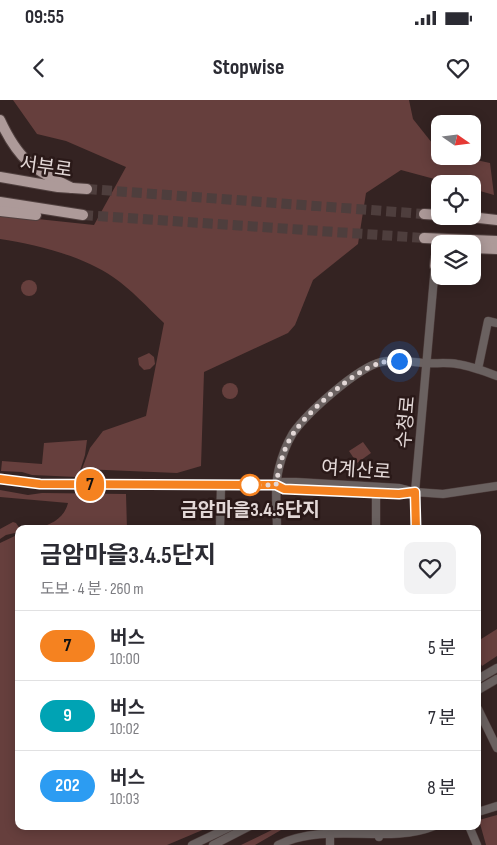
<!DOCTYPE html>
<html lang="ko">
<meta charset="utf-8">
<style>
body{margin:0;font-family:"Sofia Sans Condensed","Noto Sans KR",sans-serif;background:#f2f2f3;color:#2b2b33;height:100vh;display:flex;flex-direction:column;font-size:19px;white-space:nowrap}
*{box-sizing:border-box;margin:0}
p{font-size:16px;color:#7c7c81}
.icon{flex:none;width:28px;height:28px;fill:none;stroke:currentColor;stroke-width:2;stroke-linecap:round;stroke-linejoin:round}
.map{position:relative;flex:1;overflow:hidden}
.drawer{position:absolute;left:15px;top:425px;width:466px;height:305px;display:flex;flex-direction:column;background:#fff;border-radius:10px;box-shadow:0 2px 12px #0003}
.drawer>*{flex:none}
.badge{padding:0 10px;border-radius:16px;font-size:18px;line-height:32px}
.needle{width:32px;rotate:104deg}
.fabs{position:absolute;left:431px;top:15px;display:grid;gap:10px}
.fabs a{display:grid;place-items:center;width:50px;height:50px;border-radius:10px;background:#fff;box-shadow:0 2px 12px #0003;font-size:25px}
.you{position:absolute;width:25px;height:25px;margin:-12px;border:4px solid #fff;border-radius:50%;background:#1a73e8;box-shadow:0 0 0 8px #1a73e833}
.map>.badge{position:absolute;translate:-50% -50%;box-shadow:0 0 0 2px #fff}
.round{display:grid;place-items:center;flex:none;width:52px;height:52px;border-radius:10px;background:#f2f2f3}
.headline{display:flex;align-items:center;justify-content:space-between;height:85px;padding:0 25px}
h1{font-size:24px;font-weight:700;line-height:38px}
ul{padding:0;list-style:none}
li{display:flex;align-items:center;gap:15px;height:70px;padding:0 25px;border-top:1px solid #e1e1e2}
li div{flex:1}
li b{display:block;font-size:19px}
li em{font-style:normal}
li .badge{min-width:55px;font-weight:700;text-align:center}
.status{display:flex;justify-content:space-between;align-items:center;height:35px;padding:0 25px;background:#fff;direction:ltr}
.status svg{height:14px;fill:currentColor}
header{display:flex;justify-content:space-between;align-items:center;height:65px;padding:0 25px;background:#fff;font-size:22px;font-weight:700}
.map>svg:first-child{display:block}
.green{fill:#663f3d}
.lines{fill:none;stroke-linecap:round;stroke-linejoin:round}
.minor-tunnel{stroke:#4e3e3d;stroke-width:8;stroke-dasharray:8 4;stroke-linecap:butt}
.major-tunnel{stroke:#4e3e3d;stroke-width:10;stroke-dasharray:10 5;stroke-linecap:butt}
.minor-casing{stroke:#50403f;stroke-width:9}
.major-casing{stroke:#50403f;stroke-width:12}
.minor{stroke:#6a6160;stroke-width:8}
.major{stroke:#ad9a99;stroke-width:10}
.line-casing{stroke:#fff;stroke-width:11}
.line{stroke:#f58220;stroke-width:8}
.walk{stroke:#e3d8d7;stroke-width:5;stroke-dasharray:0 9}
.stop-dot{fill:#fff;stroke:#f58220;stroke-width:2.5}
.labels{text-anchor:middle;stroke-width:5;stroke-linejoin:round;paint-order:stroke}
.street-label{font-size:19px;fill:#e3d8d7;stroke:#2a1918}
.stop-label{font-size:19px;font-weight:bold;fill:#e3d8d7;stroke:#2a1918}
</style>
<div class="status"><b>09:55</b><svg viewBox="0 0 49 12"><path d="M0 12V9h3v3zM5 12V6h3v6zM10 12V3h3v9zM15 12V0h3v12zM26 1h20v11H26zM47 4h2v5h-2z"/></svg></div>
<header><svg class="icon" aria-label="back" viewBox="0 0 24 24"><path d="M15 5l-7 7 7 7"/></svg>Stopwise<svg class="icon" aria-label="heart" viewBox="0 0 24 24"><path d="M12 20l-8-8c-3-5 5-10 8-4 3-6 11-1 8 4z"/></svg></header>
<div class="map">
<svg width="497" height="745" viewBox="0 0 497 745">
<rect width="100%" height="100%" fill="#342322"/>
<g class="green">
<path d="M 13,0 L 409,0 L 413,19 L 440,53 L 440,56 L 458,56 L 490,63 L 494,95 L 473,89 L 472,84 L 453,84 L 401,70 L 366,93 L 358,144 L 313,180 L 295,225 L 288,233 L 204,272 L 201,366 L 177,373 L 82,369 L 90,348 L 103,331 L 146,316 L 164,223 C 147,207 132,190 113,177 C 83,156 35,144 0,139 L 0,115 L 94,125 L 126,67 L 66,41 L 37,34 Z"/>
<circle cx="29" cy="188" r="8"/>
<path d="M 149,253 L 154,257 L 155,264 L 150,269 L 144,270 L 139,265 L 138,258 Z"/>
<circle cx="230" cy="291" r="8"/>
<path d="M 87,340 L 85,355 L 78,377 L 32,375 L 22,372 L 1,371 L 2,361 L 42,364 L 44,343 Z"/>
<path d="M 363,342 L 371,353 L 357,363 L 349,351 Z"/>
<path d="M 0,390 L 28,395 L 42,393 L 126,394 L 127,429 L 37,429 C 51,424 64,419 68,403 L 0,397 Z"/>
<path d="M 13,422 L 16,423 L 20,429 L 19,432 L 6,435 L 0,439 L 0,429 Z"/>
<path d="M 19,434 L 19,726 L 212,726 L 167,745 L 0,745 L 0,443 Z"/>
<path d="M 497,529 L 497,556 L 482,566 L 478,559 L 478,541 Z"/>
<path d="M 497,715 L 497,745 L 486,745 L 479,720 Z"/>
<path d="M 280,726 L 288,726 L 255,745 L 241,745 Z"/>
</g>
<g class="lines">
<path class="minor-tunnel" d="M 93,385 L 115,385"/>
<g class="major-tunnel">
<path d="M 87,89 L 424,114"/>
<path d="M 83,115 L 424,138"/>
</g>
<g class="minor-casing">
<g id="minor">
<path d="M 478,269 L 488,221 L 497,223"/>
<path d="M 0,379 L 40,384 L 93,385"/>
<path d="M 115,385 L 276,385 L 283,382 L 296,382 L 399,388 L 415,392"/>
<path d="M 276,385 L 284,389 L 399,394 L 415,392 L 443,394 L 497,386"/>
<path d="M 220,429 L 221,386"/>
<path d="M 277,429 C 277,409 274,388 279,368 C 282,356 287,343 293,333 C 308,312 357,268 381,262 C 395,259 410,262 423,263 C 434,264 446,262 457,264 C 471,266 484,271 497,276"/>
<path d="M 376,429 L 376,392"/>
<path d="M 416,429 L 415,392 L 435,166"/>
<path d="M 478,579 L 497,568"/>
<path d="M 478,590 L 497,579"/>
<path d="M 478,609 L 497,648"/>
<path d="M 478,712 L 497,706"/>
<path d="M 469,726 L 477,745"/>
<path d="M 379,737 L 380,726"/>
<path d="M 192,745 L 232,726"/>
<path d="M 213,745 L 250,726"/>
<path d="M 278,745 C 328,721 388,745 434,726"/>
<path d="M 330,745 L 330,735"/>
</g>
</g>
<g class="major-casing">
<g id="major">
<path d="M 0,20 C 19,61 33,69 72,88"/>
<path d="M 0,77 L 58,87 L 87,89"/>
<path d="M 0,102 L 83,115"/>
<path d="M 0,111 L 36,115"/>
<path d="M 424,114 L 440,115"/>
<path d="M 462,116 L 497,120"/>
<path d="M 424,138 L 497,141"/>
<path d="M 472,148 L 497,149"/>
<path d="M 435,166 L 436,158 L 440,150"/>
</g>
</g>
<use href="#minor" class="minor"/>
<use href="#major" class="major"/>
</g>
<g class="lines">
<g class="line-casing">
<path id="line" d="M 0,379 L 40,384 L 276,385 L 284,389 L 399,394 L 415,392 L 416,429"/>
</g>
<use href="#line" class="line"/>
<path class="walk" d="M 250,385 L 276,385 C 279,367 283,349 293,334 C 308,311 353,271 380,263 C 386,261 393,261 399,261"/>
</g>
<circle class="stop-dot" cx="250" cy="385" r="10"/>
<g class="labels">
<g class="street-label">
<text transform="translate(46 66) rotate(8)" y="7">서부로</text>
<text transform="translate(405 322) rotate(-85)" y="7">수청로</text>
<text transform="translate(356 369) rotate(4)" y="7">여계산로</text>
</g>
<g class="stop-label">
<text x="250" y="416">금암마을3.4.5단지</text>
</g>
</g>
</svg>
<div class="fabs">
<a><svg class="needle" viewBox="-14 -14 28 28"><path d="M0-13l5 13h-10z" fill="#e53935"/><path d="M0 13l5-13h-10z" fill="#7c7c81"/></svg></a>
<a><svg class="icon" aria-label="locate" viewBox="0 0 24 24"><circle cx="12" cy="12" r="6"/><path d="M12 2v4M12 18v4M2 12h4M18 12h4"/></svg></a>
<a><svg class="icon" aria-label="layers" viewBox="0 0 24 24"><path d="M12 4l9 5-9 5-9-5zM3 14l9 5 9-5"/></svg></a>
</div>
<div class="you" style="left:399px;top:261px"></div>
<b class="badge" style="left:90px;top:385px;background:#f58220;color:#111">7</b>
<section class="drawer">
<div class="headline"><div><h1>금암마을3.4.5단지</h1><p>도보 · 4 분 · 260 m</p></div><a class="round"><svg class="icon" aria-label="heart" viewBox="0 0 24 24"><path d="M12 20l-8-8c-3-5 5-10 8-4 3-6 11-1 8 4z"/></svg></a></div>
<ul>
<li><span class="badge" style="background:#f58220;color:#111">7</span><div><b>버스</b><p>10:00</p></div><em>5 분</em></li>
<li><span class="badge" style="background:#00a3b4;color:#fff">9</span><div><b>버스</b><p>10:02</p></div><em>7 분</em></li>
<li><span class="badge" style="background:#2c9cf2;color:#fff">202</span><div><b>버스</b><p>10:03</p></div><em>8 분</em></li>
</ul>
</section>
</div>
